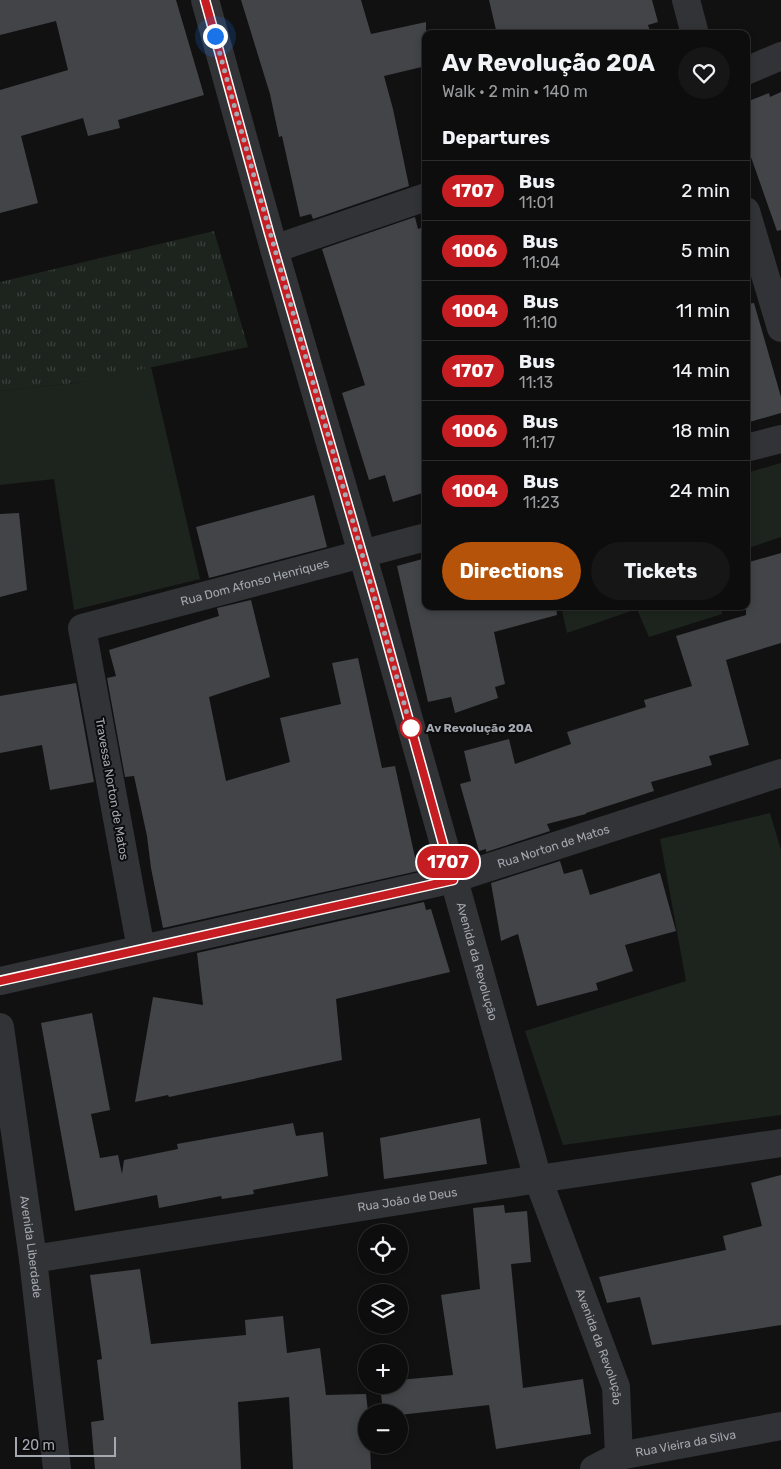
<!DOCTYPE html>
<meta charset="utf-8">
<style>
body{margin:0;font-family:Rubik,sans-serif;background:#161617;color:#f1f3f6;height:100vh;display:flex;flex-direction:column;font-size:19px;white-space:nowrap}
*{box-sizing:border-box;margin:0}
p{font-size:16px;color:#9a9c9e}
.icon{flex:none;width:28px;height:28px;fill:none;stroke:currentColor;stroke-width:2;stroke-linecap:round;stroke-linejoin:round}
.map{position:relative;flex:1;overflow:hidden}
.side{position:absolute;left:422px;top:30px;width:328px;height:580px;display:flex;flex-direction:column;background:#0d0d0e;border-radius:10px;box-shadow:0 2px 8px #0003,0 0 0 1px #2d2d2e}
.side>*{flex:none}
.badge{padding:0 10px;border-radius:16px;font-size:18px;line-height:32px}
.controls{position:absolute;left:358px;top:1224px;display:grid;gap:10px}
.controls a{display:grid;place-items:center;width:50px;height:50px;border-radius:50%;background:#0d0d0e;box-shadow:0 2px 8px #0003,0 0 0 1px #2d2d2e;font-size:25px}
.scale{position:absolute;left:15px;bottom:12px;width:101px;box-sizing:border-box;padding-left:5px;border:2px solid #a4a9b1;border-top:0;font-size:14px;line-height:18px;white-space:nowrap;color:#a4a9b1;-webkit-text-stroke:4px #0c0c0d;paint-order:stroke}
.you{position:absolute;width:25px;height:25px;margin:-12px;border:4px solid #fff;border-radius:50%;background:#1a73e8;box-shadow:0 0 0 8px #1a73e833}
.map>.badge{position:absolute;translate:-50% -50%;box-shadow:0 0 0 2px #fff}
h2{padding:0 20px;font-size:19px;line-height:45px}
.round{display:grid;place-items:center;flex:none;width:52px;height:52px;border-radius:26px;background:#161617}
.headline{display:flex;align-items:center;justify-content:space-between;height:85px;padding:0 20px}
h1{font-size:24px;font-weight:700;line-height:38px}
.button{display:flex;gap:10px;margin-top:auto;padding:10px 20px}
.button a{flex:1;height:58px;border-radius:30px;background:#b45309;color:#fff;font-size:20px;font-weight:700;line-height:58px;text-align:center}
.button a+a{background:#161617;color:#f1f3f6}
ul{padding:0;list-style:none}
li{display:flex;align-items:center;gap:15px;height:60px;padding:0 20px;border-top:1px solid #2d2d2e}
li div{flex:1}
li b{display:block;font-size:19px}
li em{font-style:normal}
li .badge{min-width:55px;font-weight:700;text-align:center}
.map>svg:first-child{display:block}
.green{fill:#1d241e}
.park{fill:url(#park-tufts)}
.building{fill:#434447}
.lines{fill:none;stroke-linecap:round;stroke-linejoin:round}
.minor{stroke:#323336;stroke-width:28}
.line-casing{stroke:#fff;stroke-width:11}
.line{stroke:#c61d23;stroke-width:8}
.walk{stroke:#a4a9b1;stroke-width:5;stroke-dasharray:0 9}
.stop-dot{fill:#fff;stroke:#c61d23;stroke-width:2.5}
.labels{text-anchor:middle;stroke-width:4;stroke-linejoin:round;paint-order:stroke}
.street-label{font-size:12px;fill:#a4a9b1;stroke:#0c0c0d}
.stop-label{font-size:12px;font-weight:bold;fill:#a4a9b1;stroke:#0c0c0d;text-anchor:start}
</style>
<div class="map">
<svg width="781" height="1469" viewBox="0 0 781 1469">
<defs>
<pattern id="park-tufts" width="24" height="20" patternUnits="userSpaceOnUse" patternTransform="scale(1.25)"><rect width="24" height="20" fill="#1d241e"/><path d="M3 7l-1-3M5 7V3M7 7l1-3M15 17l-1-3M17 17v-4M19 17l1-3" fill="none" stroke="#3b413c"/></pattern>
</defs>
<rect width="100%" height="100%" fill="#111112"/>
<g class="green">
<path d="M 151,367 L 200,579 L 74,610 L 54,479 L 0,485 L 0,391 L 76,383 Z"/>
<path d="M 781,463 L 781,537 L 746,549 L 746,473 Z"/>
<path d="M 561,606 L 721,606 L 722,614 L 649,637 L 637,609 L 567,633 Z"/>
<path d="M 770,813 L 781,850 L 781,1115 L 563,1145 L 525,1031 L 686,981 L 660,839 Z"/>
</g>
<path class="park" d="M 214,231 L 248,347 L 76,383 L 0,391 L 0,282 Z"/>
<g class="building">
<path d="M 0,0 L 176,0 L 204,95 L 118,120 L 120,128 L 88,136 L 83,118 L 21,136 L 38,203 L 0,213 L 0,90 L 68,70 L 56,21 L 0,35 Z"/>
<path d="M 241,0 L 361,0 L 371,34 L 426,22 L 426,66 L 384,76 L 393,109 L 409,186 L 313,219 L 311,214 L 300,217 L 282,136 L 279,137 L 270,94 Z"/>
<path d="M 489,0 L 652,0 L 658,22 L 648,25 L 651,34 L 497,34 Z"/>
<path d="M 781,92 L 781,230 L 777,231 L 746,143 L 746,102 L 769,93 L 770,97 Z"/>
<path d="M 415,217 L 418,229 L 426,226 L 426,492 L 393,502 L 385,475 L 369,480 L 342,393 L 365,385 L 322,249 Z"/>
<path d="M 754,303 L 781,397 L 781,413 L 746,423 L 746,304 Z"/>
<path d="M 314,495 L 327,547 L 209,578 L 196,527 Z"/>
<path d="M 19,513 L 27,590 L 0,597 L 0,514 Z"/>
<path d="M 781,553 L 781,643 L 726,660 L 749,745 L 709,756 L 712,765 L 651,782 L 654,791 L 586,813 L 586,814 L 547,824 L 550,831 L 486,852 L 486,849 L 479,851 L 460,784 L 471,781 L 464,751 L 509,739 L 515,764 L 571,744 L 567,732 L 646,707 L 644,700 L 692,686 L 676,636 L 746,615 L 746,563 Z"/>
<path d="M 426,558 L 426,606 L 556,606 L 557,615 L 494,632 L 505,684 L 495,687 L 498,698 L 455,713 L 451,697 L 428,702 L 397,566 Z"/>
<path d="M 251,600 L 270,677 L 209,697 L 226,781 L 290,762 L 280,718 L 341,704 L 332,663 L 358,658 L 382,768 L 395,766 L 418,871 L 163,928 L 151,868 L 147,836 L 134,776 L 125,777 L 107,678 L 116,676 L 109,650 L 219,616 L 217,608 Z"/>
<path d="M 76,683 L 94,782 L 50,790 L 42,745 L 0,753 L 0,696 Z"/>
<path d="M 560,861 L 564,874 L 582,869 L 590,895 L 660,873 L 676,931 L 625,945 L 633,971 L 596,983 L 598,990 L 537,1006 L 518,934 L 501,941 L 491,883 Z"/>
<path d="M 424,902 L 426,910 L 431,909 L 450,972 L 336,999 L 342,1060 L 169,1097 L 168,1095 L 135,1102 L 153,997 L 203,1005 L 197,953 Z"/>
<path d="M 92,1013 L 110,1110 L 91,1114 L 100,1158 L 118,1155 L 122,1174 L 124,1160 L 178,1149 L 177,1144 L 293,1123 L 296,1136 L 323,1132 L 328,1176 L 253,1190 L 254,1194 L 222,1199 L 221,1196 L 159,1208 L 157,1195 L 75,1211 L 41,1023 Z"/>
<path d="M 480,1118 L 487,1164 L 384,1179 L 380,1138 Z"/>
<path d="M 781,1175 L 781,1325 L 652,1345 L 640,1297 L 607,1303 L 599,1277 L 726,1250 L 723,1236 L 762,1226 L 751,1183 Z"/>
<path d="M 504,1205 L 505,1213 L 527,1211 L 531,1262 L 511,1264 L 523,1388 L 583,1379 L 591,1434 L 496,1449 L 489,1405 L 399,1415 L 399,1412 L 383,1412 L 380,1385 L 399,1385 L 399,1380 L 453,1375 L 441,1295 L 480,1289 L 473,1208 Z"/>
<path d="M 140,1269 L 151,1344 L 246,1335 L 245,1320 L 283,1316 L 287,1353 L 320,1348 L 326,1395 L 366,1394 L 368,1412 L 366,1412 L 366,1445 L 370,1445 L 371,1469 L 293,1469 L 289,1397 L 238,1402 L 241,1469 L 95,1469 L 91,1422 L 104,1420 L 97,1360 L 102,1359 L 90,1275 Z"/>
</g>
<g class="lines">
<g class="minor">
<path id="s1" d="M 205,0 L 274,249 L 376,602 L 538,1179 L 616,1387 L 619,1456"/>
<path d="M 686,0 L 695,34"/>
<path d="M 746,71 L 781,56"/>
<path d="M 746,211 L 781,328"/>
<path d="M 274,249 L 426,197"/>
<path d="M 746,448 L 781,439"/>
<path id="s2" d="M 141,949 L 82,628 L 426,537"/>
<path id="s3" d="M 0,981 L 453,879 L 781,773"/>
<path id="s4" d="M 0,1027 L 33,1259 L 57,1469"/>
<path id="s5" d="M 33,1259 L 538,1179 L 781,1143"/>
<path id="s6" d="M 594,1469 L 619,1456 L 781,1426"/>
</g>
</g>
<g class="lines">
<g class="line-casing">
<path id="line" d="M 0,981 L 453,880 L 376,602 L 269,233 L 205,0"/>
</g>
<use href="#line" class="line"/>
<path class="walk" d="M 215,36 C 279,269 348,499 412,732 L 411,728"/>
</g>
<circle class="stop-dot" cx="411" cy="728" r="10"/>
<g class="labels">
<g class="street-label">
<text dy="4" stroke="none"><textPath href="#s2" startOffset="505">Rua Dom Afonso Henriques</textPath></text>
<text transform="translate(112 789) rotate(80)" y="4">Travessa Norton de Matos</text>
<text dy="4" stroke="none"><textPath href="#s3" startOffset="570">Rua Norton de Matos</textPath></text>
<text dy="4" stroke="none"><textPath href="#s1" startOffset="999">Avenida da Revolução</textPath></text>
<text dy="4" stroke="none"><textPath href="#s5" startOffset="379">Rua João de Deus</textPath></text>
<text dy="4" stroke="none"><textPath href="#s4" startOffset="222">Avenida Liberdade</textPath></text>
<text dy="4" stroke="none"><textPath href="#s1" startOffset="1404">Avenida da Revolução</textPath></text>
<text dy="4" stroke="none"><textPath href="#s6" startOffset="96">Rua Vieira da Silva</textPath></text>
</g>
<g class="stop-label">
<text x="426" y="732">Av Revolução 20A</text>
</g>
</g>
</svg>
<div class="controls">
<a><svg class="icon" aria-label="locate" viewBox="0 0 24 24"><circle cx="12" cy="12" r="6"/><path d="M12 2v4M12 18v4M2 12h4M18 12h4"/></svg></a>
<a><svg class="icon" aria-label="layers" viewBox="0 0 24 24"><path d="M12 4l9 5-9 5-9-5zM3 14l9 5 9-5"/></svg></a>
<a>+</a>
<a>−</a>
</div>
<div class="scale">20 m</div>
<div class="you" style="left:215px;top:36px"></div>
<b class="badge" style="left:448px;top:862px;background:#c61d23;color:#fff">1707</b>
<section class="side">
<div class="headline"><div><h1>Av Revolução 20A</h1><p>Walk · 2 min · 140 m</p></div><a class="round"><svg class="icon" aria-label="heart" viewBox="0 0 24 24"><path d="M12 20l-8-8c-3-5 5-10 8-4 3-6 11-1 8 4z"/></svg></a></div>
<h2>Departures</h2>
<ul>
<li><span class="badge" style="background:#c61d23;color:#fff">1707</span><div><b>Bus</b><p>11:01</p></div><em>2 min</em></li>
<li><span class="badge" style="background:#c61d23;color:#fff">1006</span><div><b>Bus</b><p>11:04</p></div><em>5 min</em></li>
<li><span class="badge" style="background:#c61d23;color:#fff">1004</span><div><b>Bus</b><p>11:10</p></div><em>11 min</em></li>
<li><span class="badge" style="background:#c61d23;color:#fff">1707</span><div><b>Bus</b><p>11:13</p></div><em>14 min</em></li>
<li><span class="badge" style="background:#c61d23;color:#fff">1006</span><div><b>Bus</b><p>11:17</p></div><em>18 min</em></li>
<li><span class="badge" style="background:#c61d23;color:#fff">1004</span><div><b>Bus</b><p>11:23</p></div><em>24 min</em></li>
</ul>
<div class="button"><a>Directions</a><a>Tickets</a></div>
</section>
</div>
